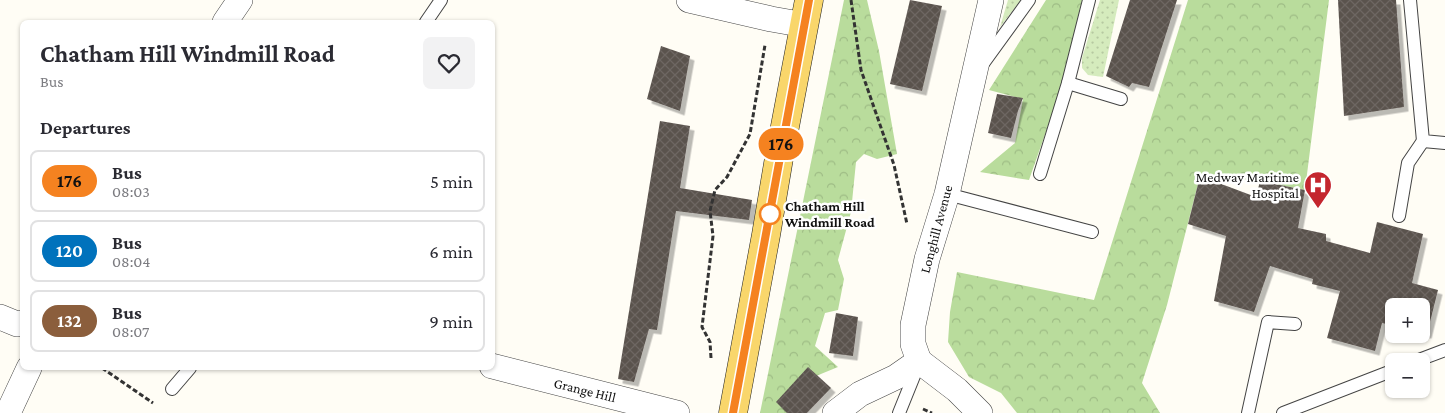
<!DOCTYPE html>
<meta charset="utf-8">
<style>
body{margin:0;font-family:"Crimson Pro",serif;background:#f2f2f3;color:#2b2b33;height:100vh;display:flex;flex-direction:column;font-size:19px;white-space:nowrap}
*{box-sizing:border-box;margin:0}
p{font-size:16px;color:#7c7c81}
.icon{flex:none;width:28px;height:28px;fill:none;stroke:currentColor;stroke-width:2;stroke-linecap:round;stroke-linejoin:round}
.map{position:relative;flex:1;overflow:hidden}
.drawer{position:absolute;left:20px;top:20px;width:475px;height:350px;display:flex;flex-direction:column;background:#fff;border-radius:8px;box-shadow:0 1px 4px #0004}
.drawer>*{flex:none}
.badge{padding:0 10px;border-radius:16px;font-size:18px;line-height:32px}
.buttons{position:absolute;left:1385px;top:298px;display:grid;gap:10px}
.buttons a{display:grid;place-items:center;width:45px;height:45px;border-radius:8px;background:#fff;box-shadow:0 1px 4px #0004;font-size:25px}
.map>.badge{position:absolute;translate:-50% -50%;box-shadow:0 0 0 2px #fff}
h2{padding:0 20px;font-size:19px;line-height:45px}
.round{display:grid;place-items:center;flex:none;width:52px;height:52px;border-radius:8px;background:#f2f2f3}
.head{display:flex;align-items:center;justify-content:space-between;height:85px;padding:0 20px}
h1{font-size:24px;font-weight:700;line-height:38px}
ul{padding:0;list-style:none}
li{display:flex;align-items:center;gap:15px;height:62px;margin:0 10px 8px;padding:0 10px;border:2px solid #e1e1e2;border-radius:8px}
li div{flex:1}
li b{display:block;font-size:19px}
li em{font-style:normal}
li .badge{min-width:55px;font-weight:700;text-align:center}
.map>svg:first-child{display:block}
.grass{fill:url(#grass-dots)}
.forest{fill:url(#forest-crowns)}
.building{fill:url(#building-cross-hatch);filter:url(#shadow)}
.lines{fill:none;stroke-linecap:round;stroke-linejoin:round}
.service-casing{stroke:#444;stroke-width:14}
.minor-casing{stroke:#444;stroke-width:26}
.primary-casing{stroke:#222;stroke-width:29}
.path{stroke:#333;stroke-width:3;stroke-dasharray:5 2.5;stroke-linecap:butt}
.service{stroke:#fff;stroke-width:12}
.minor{stroke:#fff;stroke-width:25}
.primary{stroke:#f9d66b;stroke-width:28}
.line-casing{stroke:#fff;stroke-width:11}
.line{stroke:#f58220;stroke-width:8}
.stop-dot{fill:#fff;stroke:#f58220;stroke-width:2.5}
.labels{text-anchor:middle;stroke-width:5;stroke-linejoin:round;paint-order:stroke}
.poi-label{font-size:14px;fill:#111;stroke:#fff;text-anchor:end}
.stop-label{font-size:14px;font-weight:bold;fill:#111;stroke:#fff;text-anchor:start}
.street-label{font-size:14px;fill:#111;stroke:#fff}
</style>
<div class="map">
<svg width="1445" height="413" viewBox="0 0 1445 413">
<defs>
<pattern id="grass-dots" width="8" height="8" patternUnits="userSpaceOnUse" patternTransform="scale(1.25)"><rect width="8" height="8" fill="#d5ebbd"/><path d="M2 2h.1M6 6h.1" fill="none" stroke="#b6c8a1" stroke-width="1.8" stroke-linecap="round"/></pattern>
<pattern id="forest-crowns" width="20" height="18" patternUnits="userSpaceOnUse" patternTransform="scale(1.25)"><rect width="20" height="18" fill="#b9dc9c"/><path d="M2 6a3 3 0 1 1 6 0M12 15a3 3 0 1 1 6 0" fill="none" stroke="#9ebc85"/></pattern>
<pattern id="building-cross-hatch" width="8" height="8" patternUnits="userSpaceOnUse" patternTransform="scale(1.25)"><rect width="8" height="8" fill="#5a524d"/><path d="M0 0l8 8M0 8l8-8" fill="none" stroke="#6d6662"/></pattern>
<filter id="shadow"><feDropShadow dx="4.5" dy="4.5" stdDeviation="0" flood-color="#0004"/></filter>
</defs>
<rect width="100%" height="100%" fill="#fffdf5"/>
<g class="grass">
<path d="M 1008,0 L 1021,0 L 1000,27 Z"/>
<path d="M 1100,0 L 1119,0 L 1103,77 L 1088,75 L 1082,68 L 1082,58 Z"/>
</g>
<g class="forest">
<path d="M 844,0 L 867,0 L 879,51 L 897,154 L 877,159 L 864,154 L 856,162 L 851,212 L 838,260 L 844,279 L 838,310 L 825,313 L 815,346 L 838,367 L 816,376 L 787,413 L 760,413 Z"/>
<path d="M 1046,0 L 1082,0 L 1061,89 L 1029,180 L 980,172 L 1015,143 L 1023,99 L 989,90 Z"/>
<path d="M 1188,0 L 1329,0 L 1305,190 L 1260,181 L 1200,176 L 1167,305 L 1142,383 L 1160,413 L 1017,413 L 1001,393 L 969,377 L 948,342 L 950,312 L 957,272 L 1094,300 Z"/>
</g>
<g class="building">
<path d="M 910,0 L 942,6 L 922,91 L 890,84 Z"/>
<path d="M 1130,0 L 1177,0 L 1149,87 L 1132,83 L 1129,87 L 1106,76 Z"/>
<path d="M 1338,0 L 1396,0 L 1404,107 L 1344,116 Z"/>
<path d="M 661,46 L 690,56 L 680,111 L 647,99 Z"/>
<path d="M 997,94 L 1023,98 L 1018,111 L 1011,138 L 988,133 Z"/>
<path d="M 660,121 L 690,126 L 680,188 L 752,200 L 749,220 L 676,211 L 657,330 L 649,329 L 634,382 L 618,379 Z"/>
<path d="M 1200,176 L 1256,197 L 1260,181 L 1305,190 L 1298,228 L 1326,234 L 1326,241 L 1370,253 L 1377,222 L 1423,234 L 1412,283 L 1438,290 L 1427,334 L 1421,333 L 1421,306 L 1394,306 L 1394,326 L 1382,323 L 1375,351 L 1327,338 L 1340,291 L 1312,284 L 1313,279 L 1270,266 L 1254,312 L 1214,301 L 1226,236 L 1188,224 Z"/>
<path d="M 836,313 L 858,317 L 853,356 L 829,353 Z"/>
<path d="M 808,367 L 831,388 L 807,413 L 787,413 L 776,402 Z"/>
</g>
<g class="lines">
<g class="service-casing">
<g id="service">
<path d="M 1410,0 L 1423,141 L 1445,143"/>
<path d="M 426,22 L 441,0"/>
<path d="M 982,65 L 1029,0"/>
<path d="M 1068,83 L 1121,99"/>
<path d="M 1040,174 L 1068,83 L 1089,0"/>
<path d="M 947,194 L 1092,232"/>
<path d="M 1399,216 L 1408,163 L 1423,141"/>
<path d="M 1416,361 L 1445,350"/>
<path d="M 172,389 L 190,368"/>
<path d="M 899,413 L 918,366"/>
<path d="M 1248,413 L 1268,322 L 1295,324"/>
<path d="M 1283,413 L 1394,370"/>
</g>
</g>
<g class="minor-casing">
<g id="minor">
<path d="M 689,0 L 771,19 L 805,25"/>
<path d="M 225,22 L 240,0"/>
<path d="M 0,317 L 17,324 L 22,323"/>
<path d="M 919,361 L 957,390 L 980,413"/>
<path d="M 492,366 L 677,413"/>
<path d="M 8,413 L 29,368"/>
<path d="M 835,413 L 860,394 L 896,377 L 919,361 L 913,344 L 913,325 L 927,259 L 947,194 L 991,0"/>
</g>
</g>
<g class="primary-casing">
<path id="primary" d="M 733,413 L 766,235 L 779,158 L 809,0"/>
</g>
<g class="path">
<path d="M 851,0 L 861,70 L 894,165 L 907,224"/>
<path d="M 711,358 L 710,342 L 702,327 L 713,236 L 710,211 L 715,190 L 727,177 L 750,134 L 765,45"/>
<path d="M 102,368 L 153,403"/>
<path d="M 923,409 L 932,413"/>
</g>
<use href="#service" class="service"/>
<use href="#minor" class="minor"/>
<use href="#primary" class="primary"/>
</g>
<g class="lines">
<g class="line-casing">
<path id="line" d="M 733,413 L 809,0"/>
</g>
<use href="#line" class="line"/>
</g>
<defs>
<g id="hospital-pin" transform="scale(1.4375)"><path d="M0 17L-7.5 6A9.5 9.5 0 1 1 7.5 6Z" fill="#c4262e" stroke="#fff"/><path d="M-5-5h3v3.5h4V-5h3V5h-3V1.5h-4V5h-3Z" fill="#fff"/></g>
</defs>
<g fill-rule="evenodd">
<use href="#hospital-pin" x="1318" y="185"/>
</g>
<circle class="stop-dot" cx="770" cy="214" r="10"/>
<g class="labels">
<g class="poi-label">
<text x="1299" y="182">Medway Maritime<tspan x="1299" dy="16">Hospital</tspan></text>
</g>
<g class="stop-label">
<text x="785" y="211">Chatham Hill<tspan x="785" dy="16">Windmill Road</tspan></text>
</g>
<g class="street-label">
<text transform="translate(936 229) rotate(-75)" y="5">Longhill Avenue</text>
<text transform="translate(585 390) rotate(14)" y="5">Grange Hill</text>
</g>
</g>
</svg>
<div class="buttons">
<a>+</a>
<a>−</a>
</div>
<b class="badge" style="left:781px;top:144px;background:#f58220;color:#111">176</b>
<section class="drawer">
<div class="head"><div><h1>Chatham Hill Windmill Road</h1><p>Bus</p></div><a class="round"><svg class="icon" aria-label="heart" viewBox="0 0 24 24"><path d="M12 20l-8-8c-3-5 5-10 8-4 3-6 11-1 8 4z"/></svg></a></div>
<h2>Departures</h2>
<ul>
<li><span class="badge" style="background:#f58220;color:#111">176</span><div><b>Bus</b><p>08:03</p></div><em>5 min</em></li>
<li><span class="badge" style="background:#0072bc;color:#fff">120</span><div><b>Bus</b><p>08:04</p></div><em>6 min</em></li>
<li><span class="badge" style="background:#8b5e3c;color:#fff">132</span><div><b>Bus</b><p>08:07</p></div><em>9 min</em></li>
</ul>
</section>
</div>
